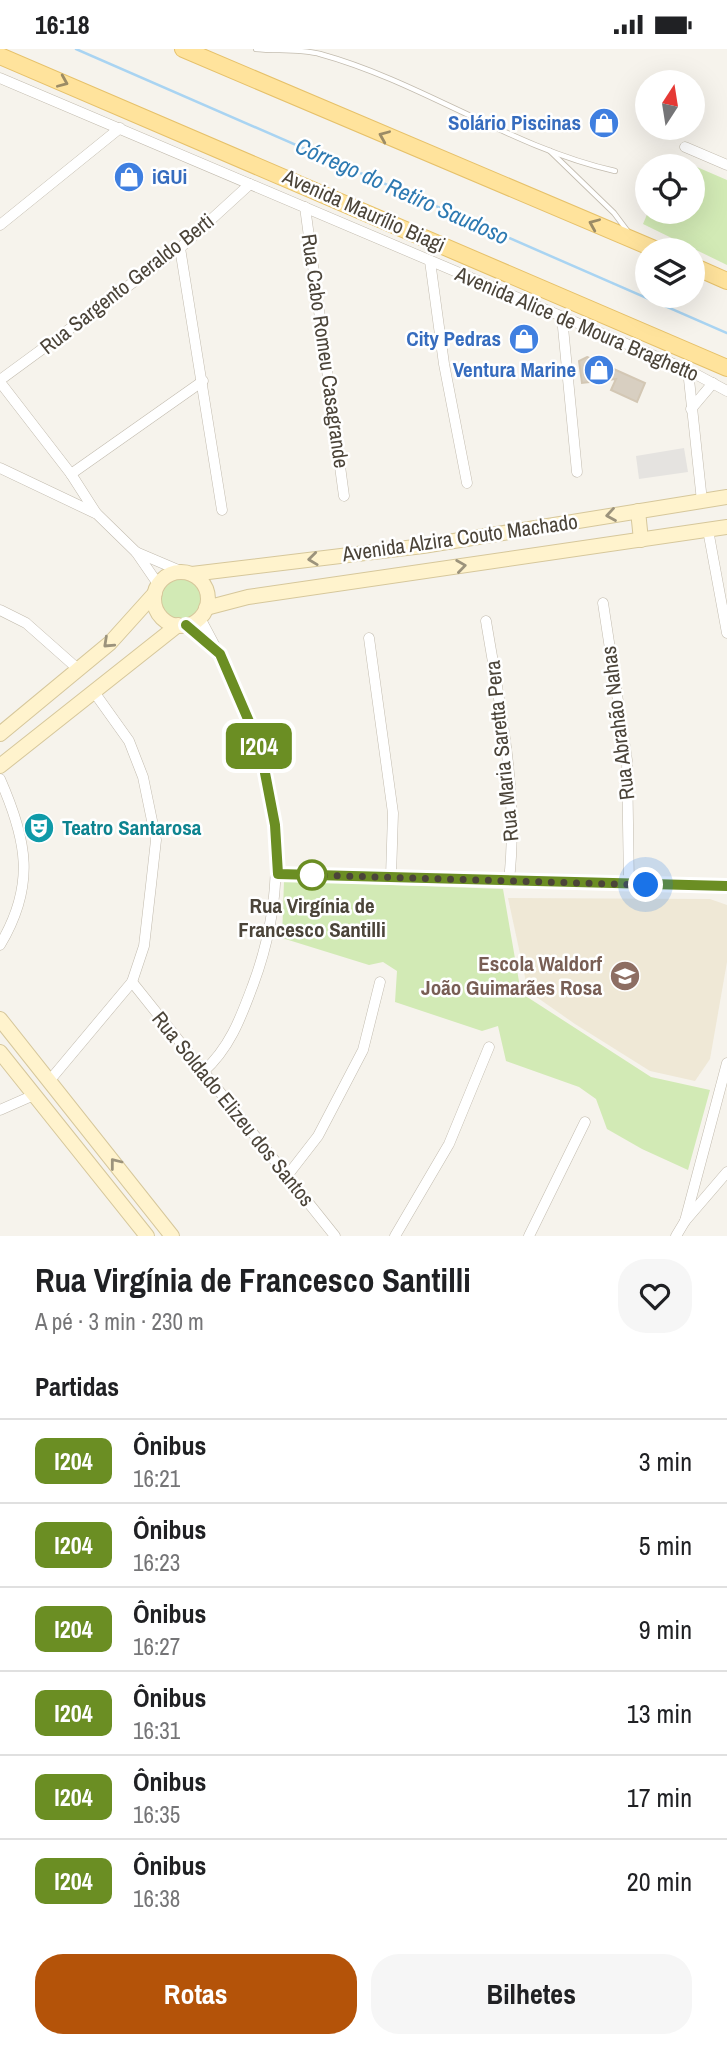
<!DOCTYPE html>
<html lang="pt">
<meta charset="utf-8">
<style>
body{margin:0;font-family:"Archivo Narrow",sans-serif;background:#f6f6f6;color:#202124;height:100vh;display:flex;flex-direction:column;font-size:26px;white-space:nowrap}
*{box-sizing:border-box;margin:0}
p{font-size:23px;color:#757577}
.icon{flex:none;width:38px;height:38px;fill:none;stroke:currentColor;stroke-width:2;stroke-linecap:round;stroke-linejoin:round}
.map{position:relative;height:1187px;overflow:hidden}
.side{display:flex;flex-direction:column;background:#fff;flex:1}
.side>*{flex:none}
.badge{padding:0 14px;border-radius:10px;font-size:24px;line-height:46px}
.needle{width:46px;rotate:12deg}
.controls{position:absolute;left:635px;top:21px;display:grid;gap:14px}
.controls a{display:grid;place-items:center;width:70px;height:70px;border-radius:50%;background:#fff;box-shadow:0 7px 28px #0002;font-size:35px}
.you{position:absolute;width:35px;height:35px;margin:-18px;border:5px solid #fff;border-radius:50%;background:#1a73e8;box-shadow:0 0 0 10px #1a73e833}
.map>.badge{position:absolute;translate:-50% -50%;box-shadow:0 0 0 4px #fff}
h2{padding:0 35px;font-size:26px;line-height:63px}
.round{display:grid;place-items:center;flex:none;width:74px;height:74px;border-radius:28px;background:#f6f6f6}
.headline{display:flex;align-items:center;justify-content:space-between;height:119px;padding:0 35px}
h1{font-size:33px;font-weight:700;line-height:52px}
.primary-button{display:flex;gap:14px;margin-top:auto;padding:14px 35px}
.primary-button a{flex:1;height:80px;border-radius:28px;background:#b45309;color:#fff;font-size:28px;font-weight:700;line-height:80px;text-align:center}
.primary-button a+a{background:#f6f6f6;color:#202124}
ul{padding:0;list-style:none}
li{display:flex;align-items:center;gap:21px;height:84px;padding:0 35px;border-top:2px solid #e0e0e0}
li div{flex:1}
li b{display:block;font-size:26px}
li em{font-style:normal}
li .badge{min-width:77px;font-weight:700;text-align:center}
.status{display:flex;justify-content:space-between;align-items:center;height:49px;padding:0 35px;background:#fff;direction:ltr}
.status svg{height:19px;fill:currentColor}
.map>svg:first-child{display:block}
.education{fill:#efe8d6}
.green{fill:#d2eab5}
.parking{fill:#e5e3e0}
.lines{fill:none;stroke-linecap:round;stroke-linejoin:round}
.stream{stroke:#a9d4f2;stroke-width:2.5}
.building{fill:#d8cfc1;stroke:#d3c7b4;stroke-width:2}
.lane-casing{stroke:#c2bbae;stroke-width:6}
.street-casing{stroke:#c2bbae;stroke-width:11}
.secondary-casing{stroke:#d6c79b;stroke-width:16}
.primary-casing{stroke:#e6c16a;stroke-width:18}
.lane{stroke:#fff;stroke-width:4.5}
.street{stroke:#fff;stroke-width:10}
.secondary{stroke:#fff3cd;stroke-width:14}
.primary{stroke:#ffe39c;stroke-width:16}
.oneway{stroke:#9c8c66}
.oneway2{stroke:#9c937c}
.line-casing{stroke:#fff;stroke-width:16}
.line{stroke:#6b8e23;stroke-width:10}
.walk{stroke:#4b4439;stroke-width:7;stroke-dasharray:0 12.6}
.stop-dot{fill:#fff;stroke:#6b8e23;stroke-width:3.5}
.labels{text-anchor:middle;stroke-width:5;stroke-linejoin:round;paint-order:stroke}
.shop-label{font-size:21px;font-weight:bold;fill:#366cbe;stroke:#fff;text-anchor:end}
.street-label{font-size:21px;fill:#4b4439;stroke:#fff}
.culture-label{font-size:21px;font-weight:bold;fill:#0d838f;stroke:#fff;text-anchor:start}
.stop-label{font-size:21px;font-weight:bold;fill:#4b4439;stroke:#fff}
.education-label{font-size:21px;font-weight:bold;fill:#785e54;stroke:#fff;text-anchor:end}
.water-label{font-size:23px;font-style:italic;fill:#2e7ab2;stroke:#fff}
</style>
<div class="status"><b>16:18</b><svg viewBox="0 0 49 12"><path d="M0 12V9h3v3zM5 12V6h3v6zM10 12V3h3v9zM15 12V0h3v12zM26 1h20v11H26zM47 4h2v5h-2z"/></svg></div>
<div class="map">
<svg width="727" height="1187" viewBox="0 0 727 1187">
<rect width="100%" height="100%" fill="#f6f3ec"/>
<path class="education" d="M 508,849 L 710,850 L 727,856 L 727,913 L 710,1010 L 695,1032 L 650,1022 L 575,975 L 528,942 Z"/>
<g class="green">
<path d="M 669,106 L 727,131 L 727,216 L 643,175 L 648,163 L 693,163 L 693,117 L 664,117 Z"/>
<circle cx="180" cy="549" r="21"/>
<path d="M 284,832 L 503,840 L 521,944 L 651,1028 L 710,1041 L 688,1121 L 642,1100 L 607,1080 L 596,1050 L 579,1038 L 506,1012 L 498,977 L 482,982 L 395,953 L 397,922 L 383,913 L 369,916 L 282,889 Z"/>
</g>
<path class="parking" d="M 684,399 L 688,423 L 639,430 L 636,407 Z"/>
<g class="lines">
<path class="stream" d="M 76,0 L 727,284"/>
</g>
<path class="building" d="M 587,308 L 645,334 L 637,353 L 611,341 L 616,330 L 582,334 L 579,312 Z"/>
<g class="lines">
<g class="lane-casing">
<g id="lane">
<path d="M 256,0 C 277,2 301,0 320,5 C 422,33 512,99 615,122"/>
<path d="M 550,102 L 614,164 L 629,184"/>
</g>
</g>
<g class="street-casing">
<g id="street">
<path d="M 0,29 L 688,321 L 727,342"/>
<path d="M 685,98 L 727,116"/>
<path d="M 305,158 L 344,447"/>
<path d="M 0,176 L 120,79"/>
<path d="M 180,199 L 222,461"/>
<path d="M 430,212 L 444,315 L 467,434"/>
<path d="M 562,268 L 577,423"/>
<path d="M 688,321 L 702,452"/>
<path d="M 0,331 L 180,199 L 250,135"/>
<path d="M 0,333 L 71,425 L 96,464"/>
<path d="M 691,360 L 713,334"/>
<path d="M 0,419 L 97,465 L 136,503 L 158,535"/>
<path d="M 71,425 L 203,332"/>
<path d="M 708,481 L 727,584"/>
<path d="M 136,503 L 183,523"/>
<path d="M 603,554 L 627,711 L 629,836"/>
<path d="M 0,561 L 26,574 L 78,620"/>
<path d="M 200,569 C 265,688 303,802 253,936 C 241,968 230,999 203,1023"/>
<path d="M 486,572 C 500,657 519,745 509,831"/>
<path d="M 186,576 L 215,600"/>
<path d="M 369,589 L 393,764 L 391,827"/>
<path d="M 0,730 C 27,791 36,836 0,896"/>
<path d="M 278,825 L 727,837"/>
<path d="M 132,933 L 335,1187"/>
<path d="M 50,1031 L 132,933 L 144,897 L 151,836 L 156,791 L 143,728 L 129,692 L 94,643"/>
<path d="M 0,1061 L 34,1046"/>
<path d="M 287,1127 L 318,1087 L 363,1001 L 380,933"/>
<path d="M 685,1172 L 727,1014"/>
<path d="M 395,1187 L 449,1095 L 489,998"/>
<path d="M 529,1187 L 585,1073"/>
<path d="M 676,1187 L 685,1172 L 727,1123"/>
</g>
</g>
<g class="secondary-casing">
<g id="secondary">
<path d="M 638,462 L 641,491"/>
<circle cx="181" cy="550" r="27"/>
<path d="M 192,525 L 423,497 L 727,448"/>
<path d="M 206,559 L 248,548 L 727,478"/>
<path d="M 0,685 L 110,594 L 155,544"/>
<path d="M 0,717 L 178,576"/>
<path d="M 0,970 L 172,1187"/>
<path d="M 0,1003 L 147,1187"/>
</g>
</g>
<g class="primary-casing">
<g id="primary">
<path d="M 183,0 L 657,201"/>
<path d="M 0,7 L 727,319"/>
<path d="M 693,217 L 727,232"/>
</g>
</g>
<use href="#lane" class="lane"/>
<use href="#street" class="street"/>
<use href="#secondary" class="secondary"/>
<use href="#primary" class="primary"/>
</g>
<defs><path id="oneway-chevron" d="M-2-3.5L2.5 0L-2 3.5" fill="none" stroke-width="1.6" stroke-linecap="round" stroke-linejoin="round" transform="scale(1.75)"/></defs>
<g class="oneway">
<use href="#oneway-chevron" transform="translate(63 33) rotate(23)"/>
<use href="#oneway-chevron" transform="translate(384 87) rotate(-157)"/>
<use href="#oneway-chevron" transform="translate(594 175) rotate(-157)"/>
</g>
<g class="oneway2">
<use href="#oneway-chevron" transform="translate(611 466) rotate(171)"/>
<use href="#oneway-chevron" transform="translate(313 510) rotate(173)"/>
<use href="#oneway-chevron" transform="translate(461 517) rotate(-8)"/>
<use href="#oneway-chevron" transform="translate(108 594) rotate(137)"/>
<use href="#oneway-chevron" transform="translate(115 1114) rotate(-128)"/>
</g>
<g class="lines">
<g class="line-casing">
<path id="line" d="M 186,576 L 220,605 L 260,698 L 275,776 L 278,825 L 727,837"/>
</g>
<use href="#line" class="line"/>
<path class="walk" d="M 312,826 L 646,836"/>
</g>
<defs>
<g id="shop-disc" transform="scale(1.575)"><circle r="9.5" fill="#3f7fe0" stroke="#fff"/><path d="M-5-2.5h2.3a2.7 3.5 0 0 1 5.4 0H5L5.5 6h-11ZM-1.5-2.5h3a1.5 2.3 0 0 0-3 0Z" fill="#fff"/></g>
<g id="theatre-disc" transform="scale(1.575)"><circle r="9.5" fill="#0f9aa8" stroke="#fff"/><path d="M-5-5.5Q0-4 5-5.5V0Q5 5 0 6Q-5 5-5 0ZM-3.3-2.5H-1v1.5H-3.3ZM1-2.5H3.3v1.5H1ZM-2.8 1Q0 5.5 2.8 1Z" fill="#fff"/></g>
<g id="school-disc" transform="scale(1.575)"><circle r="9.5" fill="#8d6e63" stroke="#fff"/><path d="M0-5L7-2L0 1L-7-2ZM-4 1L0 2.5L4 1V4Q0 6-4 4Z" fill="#fff"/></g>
</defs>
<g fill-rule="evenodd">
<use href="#shop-disc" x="604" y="74"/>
<use href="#shop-disc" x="129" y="128"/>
<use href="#shop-disc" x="524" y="290"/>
<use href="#shop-disc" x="599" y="321"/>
<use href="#theatre-disc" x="39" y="779"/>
<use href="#school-disc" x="625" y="927"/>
</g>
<circle class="stop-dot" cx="312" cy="826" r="14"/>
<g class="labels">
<g class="shop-label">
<text x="581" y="81">Solário Piscinas</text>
<text x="152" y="135" text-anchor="start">iGUi</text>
<text x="501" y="297">City Pedras</text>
<text x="576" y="328">Ventura Marine</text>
</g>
<g class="street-label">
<text transform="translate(364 162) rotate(24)" y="7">Avenida Maurílio Biagi</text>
<text transform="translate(127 235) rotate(-38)" y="7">Rua Sargento Geraldo Berti</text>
<text transform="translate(577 275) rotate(23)" y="7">Avenida Alice de Moura Braghetto</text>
<text transform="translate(325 302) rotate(82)" y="7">Rua Cabo Romeu Casagrande</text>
<text transform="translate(460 489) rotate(-8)" y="7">Avenida Alzira Couto Machado</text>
<text transform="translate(618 674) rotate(-97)" y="7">Rua Abrahão Nahas</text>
<text transform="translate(502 702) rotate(-96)" y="7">Rua Maria Saretta Pera</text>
<text transform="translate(233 1060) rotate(51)" y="7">Rua Soldado Elizeu dos Santos</text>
</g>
<g class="culture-label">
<text x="62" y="786">Teatro Santarosa</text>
</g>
<g class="stop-label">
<text x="312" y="864">Rua Virgínia de<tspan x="312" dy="24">Francesco Santilli</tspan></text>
</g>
<g class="education-label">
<text x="602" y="922">Escola Waldorf<tspan x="602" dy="24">João Guimarães Rosa</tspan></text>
</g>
<g class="water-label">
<text transform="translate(402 142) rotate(24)" y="8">Córrego do Retiro Saudoso</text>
</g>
</g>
</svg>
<div class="controls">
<a><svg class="needle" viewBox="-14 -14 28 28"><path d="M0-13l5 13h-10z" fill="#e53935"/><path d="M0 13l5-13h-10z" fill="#757577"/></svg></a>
<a><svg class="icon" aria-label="locate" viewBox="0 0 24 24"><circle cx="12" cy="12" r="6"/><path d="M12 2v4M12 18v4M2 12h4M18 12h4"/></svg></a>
<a><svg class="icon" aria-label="layers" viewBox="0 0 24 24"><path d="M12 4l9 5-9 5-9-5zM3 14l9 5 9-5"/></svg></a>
</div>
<div class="you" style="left:646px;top:836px"></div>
<b class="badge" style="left:259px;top:697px;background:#6b8e23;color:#fff">I204</b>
</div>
<section class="side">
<div class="headline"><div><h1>Rua Virgínia de Francesco Santilli</h1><p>A pé · 3 min · 230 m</p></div><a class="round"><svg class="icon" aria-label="heart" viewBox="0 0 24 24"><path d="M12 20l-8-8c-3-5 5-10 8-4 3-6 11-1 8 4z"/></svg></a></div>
<h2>Partidas</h2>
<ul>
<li><span class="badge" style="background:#6b8e23;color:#fff">I204</span><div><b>Ônibus</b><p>16:21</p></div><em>3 min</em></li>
<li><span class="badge" style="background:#6b8e23;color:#fff">I204</span><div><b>Ônibus</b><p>16:23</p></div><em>5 min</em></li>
<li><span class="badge" style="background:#6b8e23;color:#fff">I204</span><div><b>Ônibus</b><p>16:27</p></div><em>9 min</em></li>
<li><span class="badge" style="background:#6b8e23;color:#fff">I204</span><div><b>Ônibus</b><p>16:31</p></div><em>13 min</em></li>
<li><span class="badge" style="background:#6b8e23;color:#fff">I204</span><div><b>Ônibus</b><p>16:35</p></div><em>17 min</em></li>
<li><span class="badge" style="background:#6b8e23;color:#fff">I204</span><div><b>Ônibus</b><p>16:38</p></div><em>20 min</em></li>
</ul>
<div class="primary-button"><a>Rotas</a><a>Bilhetes</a></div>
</section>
